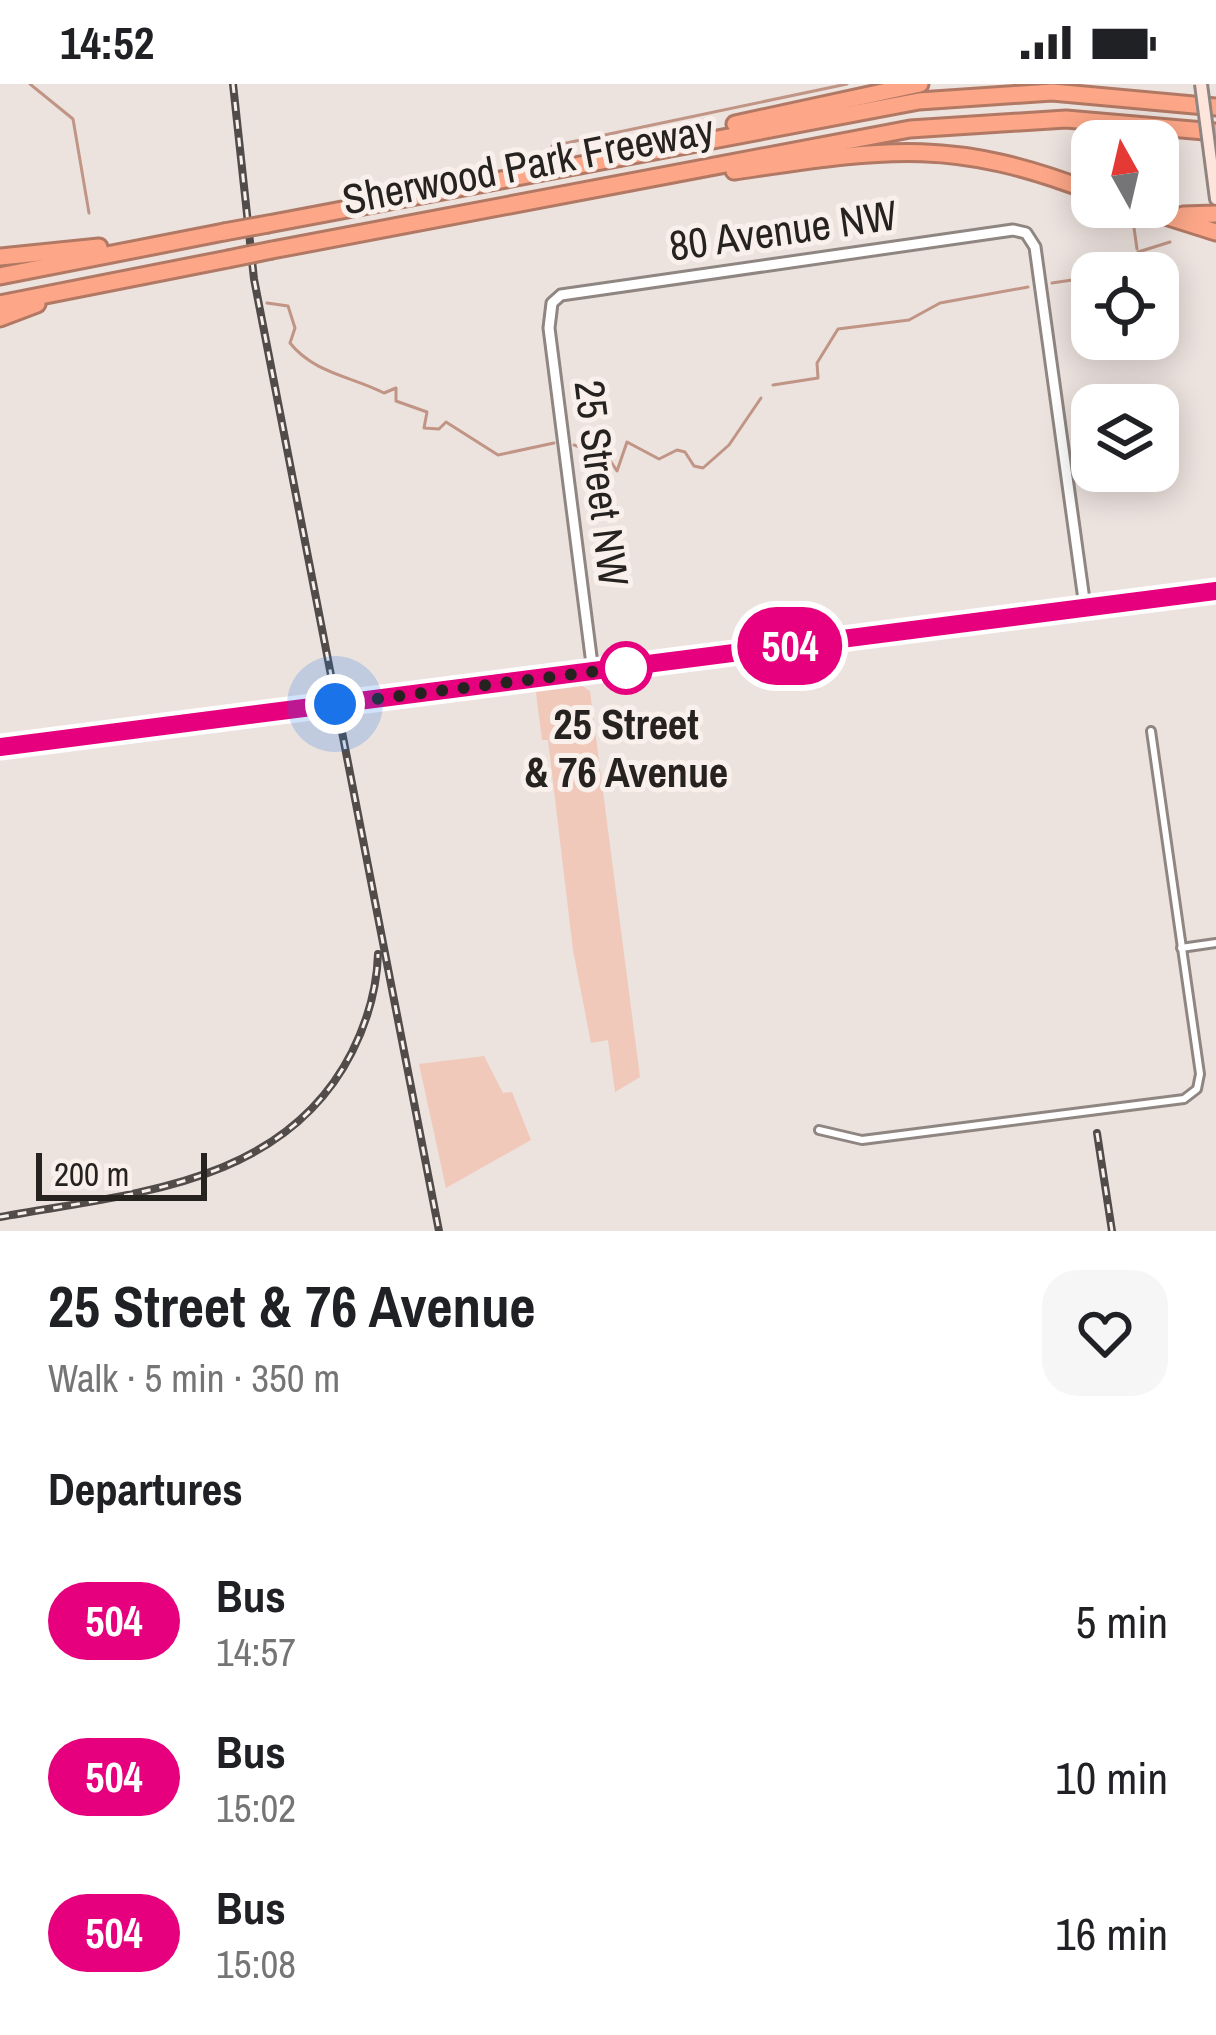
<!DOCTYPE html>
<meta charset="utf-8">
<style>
body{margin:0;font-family:"Archivo Narrow",sans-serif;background:#f6f6f6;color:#202124;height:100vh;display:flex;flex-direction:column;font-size:45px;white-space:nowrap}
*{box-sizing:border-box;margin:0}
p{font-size:39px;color:#757577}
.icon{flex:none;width:66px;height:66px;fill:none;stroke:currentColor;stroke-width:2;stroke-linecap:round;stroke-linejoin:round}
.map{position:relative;height:1147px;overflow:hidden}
.side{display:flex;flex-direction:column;background:#fff;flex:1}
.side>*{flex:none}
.badge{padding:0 24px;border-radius:39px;font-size:42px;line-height:78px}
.needle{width:78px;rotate:352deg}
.buttons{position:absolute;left:1071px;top:36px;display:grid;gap:24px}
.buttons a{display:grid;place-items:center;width:108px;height:108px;border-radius:24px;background:#fff;box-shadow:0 6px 30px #0003;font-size:60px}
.scale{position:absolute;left:36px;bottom:30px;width:171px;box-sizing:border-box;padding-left:12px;border:6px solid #252220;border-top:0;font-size:33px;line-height:42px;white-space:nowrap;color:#252220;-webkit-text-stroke:9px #f9efeb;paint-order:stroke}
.you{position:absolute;width:60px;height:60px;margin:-30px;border:9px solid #fff;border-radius:50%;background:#1a73e8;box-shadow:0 0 0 18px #1a73e833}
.map>.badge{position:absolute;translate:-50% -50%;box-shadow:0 0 0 6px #fff}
h2{padding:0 48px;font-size:45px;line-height:108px}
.round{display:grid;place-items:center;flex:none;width:126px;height:126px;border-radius:36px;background:#f6f6f6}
.overview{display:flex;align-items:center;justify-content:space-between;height:204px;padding:0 48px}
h1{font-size:57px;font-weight:700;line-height:90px}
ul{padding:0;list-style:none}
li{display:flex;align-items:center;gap:36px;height:156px;padding:0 48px}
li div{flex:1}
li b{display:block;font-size:45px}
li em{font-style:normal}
li .badge{min-width:132px;font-weight:700;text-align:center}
.status{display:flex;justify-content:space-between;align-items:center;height:84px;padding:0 60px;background:#fff;direction:ltr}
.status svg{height:33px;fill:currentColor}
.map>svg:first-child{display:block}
.green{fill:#f0c9bb}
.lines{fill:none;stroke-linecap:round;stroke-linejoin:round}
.stream{stroke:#c09586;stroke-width:3}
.minor-casing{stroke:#8f8682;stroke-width:12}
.tertiary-casing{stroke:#8f8682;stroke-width:15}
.secondary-casing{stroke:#8f8682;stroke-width:16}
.motorway-casing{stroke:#b17864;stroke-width:21}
.minor{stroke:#fff;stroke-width:6}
.tertiary{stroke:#fff;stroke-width:9}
.secondary{stroke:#fee5db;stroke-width:10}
.motorway{stroke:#fda788;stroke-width:15}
.rail-casing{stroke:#514c4a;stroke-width:8}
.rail{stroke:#f9efeb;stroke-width:3;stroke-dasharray:9;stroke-linecap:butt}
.secondary-bridge-casing{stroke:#8f8682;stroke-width:16;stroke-linecap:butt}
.motorway-bridge-casing{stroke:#b17864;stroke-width:21;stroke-linecap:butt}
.secondary-bridge{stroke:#fee5db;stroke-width:10}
.motorway-bridge{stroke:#fda788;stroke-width:15}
.line-casing{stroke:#fff;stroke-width:27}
.line{stroke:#e6007e;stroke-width:18}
.walk{stroke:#252220;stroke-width:12;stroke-dasharray:0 21.6}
.stop-dot{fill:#fff;stroke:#e6007e;stroke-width:6}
.labels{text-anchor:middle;stroke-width:10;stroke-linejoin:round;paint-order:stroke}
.street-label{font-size:42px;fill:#252220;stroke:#f9efeb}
.stop-label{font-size:42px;font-weight:bold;fill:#252220;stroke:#f9efeb}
</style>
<div class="status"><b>14:52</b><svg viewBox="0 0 49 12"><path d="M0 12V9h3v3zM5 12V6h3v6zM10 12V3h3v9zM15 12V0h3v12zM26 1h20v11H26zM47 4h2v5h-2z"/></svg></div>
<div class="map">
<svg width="1216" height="1147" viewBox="0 0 1216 1147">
<rect width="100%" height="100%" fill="#ece2de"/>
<g class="green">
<path d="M 572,595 L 590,607 L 640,993 L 615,1008 L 608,956 L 591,959 L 573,866 L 548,656 L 542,656 L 536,609 L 540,601 Z"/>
<path d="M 484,972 L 503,1009 L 512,1008 L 531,1056 L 446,1104 L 419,980 Z"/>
</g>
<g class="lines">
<g class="stream">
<path d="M 30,0 L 73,35 L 89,129"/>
<path d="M 552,62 L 847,0"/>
<path d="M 1134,144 L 1137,165"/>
<path d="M 1115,189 L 1134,186 L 1138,168 L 1170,158"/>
<path d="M 1052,199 L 1092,193"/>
<path d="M 267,219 L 288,222 L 295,244 L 290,259 C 314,289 350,292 384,309 L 396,304 L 396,317 L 427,328 L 424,344 L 439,345 L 446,338 L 498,371 L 554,359"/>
<path d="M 773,301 L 818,294 L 817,279 L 838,245 L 909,236 L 940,219 L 1028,203"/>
<path d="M 574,361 L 607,372 L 617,387 L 627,358 L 659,375 L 677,366 L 685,368 L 694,382 L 703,384 L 729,361 L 761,314"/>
</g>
<g class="minor-casing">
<g id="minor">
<path d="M 1181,864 L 1216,859"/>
<path d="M 819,1046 L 862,1056 L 1184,1015 L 1197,1005 L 1200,990 L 1151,647"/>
</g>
</g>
<g class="tertiary-casing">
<g id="tertiary">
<path d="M 593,588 L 549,244 L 552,219 L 561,211 L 1013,146 L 1026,149 L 1035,163 L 1085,523"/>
<path d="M 0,663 L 1216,507"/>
</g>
</g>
<g class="secondary-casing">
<path id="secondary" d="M 1210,69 L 1216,115"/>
</g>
<g class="motorway-casing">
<g id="motorway">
<path d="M 735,40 L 920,0"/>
<path d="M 734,87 C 880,66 949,52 1092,108"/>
<path d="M 1137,123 L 1216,148"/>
<path d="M 1183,131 L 1216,130"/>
<path d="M 268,140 L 919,17 L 1052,8 L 1216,23"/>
<path d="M 272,166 L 910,45 L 1066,35 L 1216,48"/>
<path d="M 0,173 L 99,163"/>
<path d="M 0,192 L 224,148"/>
<path d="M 0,220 L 228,175"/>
<path d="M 0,234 L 37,220"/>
</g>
</g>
<use href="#minor" class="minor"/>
<use href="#tertiary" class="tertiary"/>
<use href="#secondary" class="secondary"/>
<use href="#motorway" class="motorway"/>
<g class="rail-casing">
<g id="rail">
<path d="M 233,0 L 254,195 L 439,1147"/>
<path d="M 1097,1049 L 1112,1147"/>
<path d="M 0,1133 C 132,1109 284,1102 352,968 C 367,938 377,903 378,870"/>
</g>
</g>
<use href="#rail" class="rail"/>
<g class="secondary-bridge-casing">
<path id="secondary-bridge" d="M 1201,0 L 1210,69"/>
</g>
<g class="motorway-bridge-casing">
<g id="motorway-bridge">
<path d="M 224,148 L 268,140"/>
<path d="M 228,175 L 272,166"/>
</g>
</g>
<use href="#secondary-bridge" class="secondary-bridge"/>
<use href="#motorway-bridge" class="motorway-bridge"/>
</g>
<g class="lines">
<g class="line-casing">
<path id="line" d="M 0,663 L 1216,507"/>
</g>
<use href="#line" class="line"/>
<path class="walk" d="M 335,620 L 631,583 L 626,584"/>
</g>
<circle class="stop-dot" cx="626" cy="584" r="24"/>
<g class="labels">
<g class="street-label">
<text transform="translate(528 80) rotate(-11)" y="15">Sherwood Park Freeway</text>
<text transform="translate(783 146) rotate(-8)" y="15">80 Avenue NW</text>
<text transform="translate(602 399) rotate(83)" y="15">25 Street NW</text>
</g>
<g class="stop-label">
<text x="626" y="655">25 Street<tspan x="626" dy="48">&amp; 76 Avenue</tspan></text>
</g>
</g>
</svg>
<div class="buttons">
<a><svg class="needle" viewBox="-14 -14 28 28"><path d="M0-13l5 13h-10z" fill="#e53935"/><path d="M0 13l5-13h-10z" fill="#757577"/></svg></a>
<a><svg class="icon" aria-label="locate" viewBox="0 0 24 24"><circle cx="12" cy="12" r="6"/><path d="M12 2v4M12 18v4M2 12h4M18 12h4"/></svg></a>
<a><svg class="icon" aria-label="layers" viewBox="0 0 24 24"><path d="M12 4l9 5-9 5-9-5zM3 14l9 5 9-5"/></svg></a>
</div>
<div class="scale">200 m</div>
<div class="you" style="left:335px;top:620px"></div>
<b class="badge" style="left:790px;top:562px;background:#e6007e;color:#fff">504</b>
</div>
<section class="side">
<div class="overview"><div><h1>25 Street &amp; 76 Avenue</h1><p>Walk · 5 min · 350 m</p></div><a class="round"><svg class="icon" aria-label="heart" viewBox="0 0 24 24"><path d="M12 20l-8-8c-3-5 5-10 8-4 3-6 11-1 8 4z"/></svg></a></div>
<h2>Departures</h2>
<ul>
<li><span class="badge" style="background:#e6007e;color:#fff">504</span><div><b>Bus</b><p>14:57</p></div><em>5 min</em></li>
<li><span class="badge" style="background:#e6007e;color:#fff">504</span><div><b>Bus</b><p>15:02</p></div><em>10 min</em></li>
<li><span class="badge" style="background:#e6007e;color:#fff">504</span><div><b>Bus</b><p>15:08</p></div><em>16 min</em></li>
</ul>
</section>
